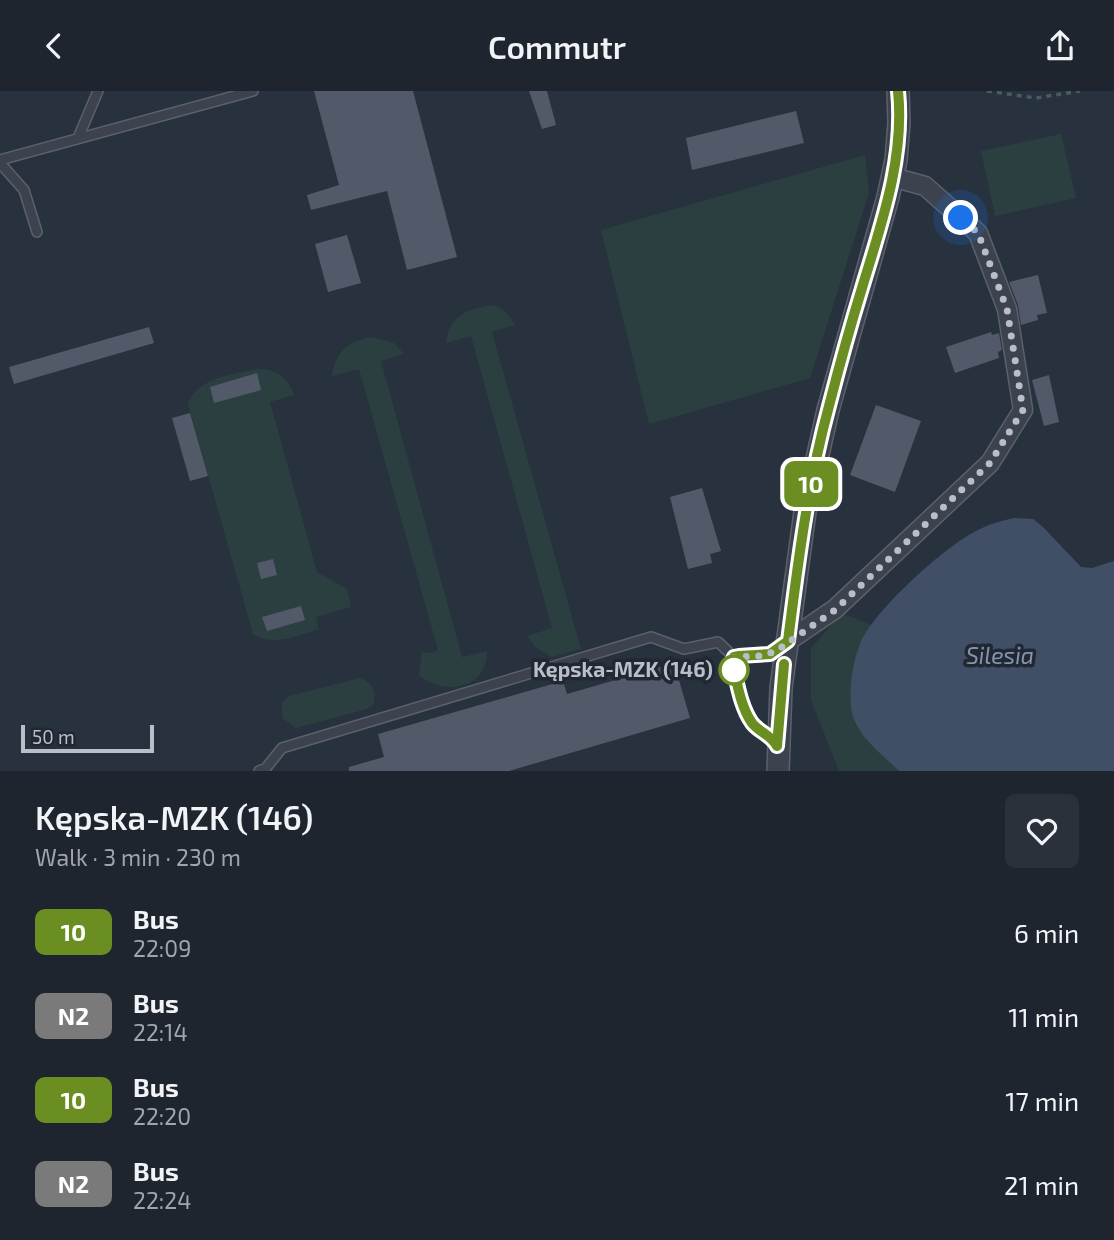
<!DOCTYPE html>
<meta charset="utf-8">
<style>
body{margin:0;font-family:"Exo 2",sans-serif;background:#2b313a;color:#f1f3f6;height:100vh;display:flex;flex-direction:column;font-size:26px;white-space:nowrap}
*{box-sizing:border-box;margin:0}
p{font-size:23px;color:#a1a5aa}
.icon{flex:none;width:38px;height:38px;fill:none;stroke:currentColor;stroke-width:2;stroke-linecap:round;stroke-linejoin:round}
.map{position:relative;height:680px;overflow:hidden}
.panel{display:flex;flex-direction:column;background:#1e252e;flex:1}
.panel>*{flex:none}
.badge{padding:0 14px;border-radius:10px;font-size:24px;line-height:46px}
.scale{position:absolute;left:21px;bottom:18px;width:133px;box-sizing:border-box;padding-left:7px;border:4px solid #b9bfc9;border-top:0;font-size:19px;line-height:24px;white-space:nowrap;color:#b9bfc9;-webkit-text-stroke:5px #212834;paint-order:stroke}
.you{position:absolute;width:35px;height:35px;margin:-18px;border:5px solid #fff;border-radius:50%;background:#1a73e8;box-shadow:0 0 0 10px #1a73e833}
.map>.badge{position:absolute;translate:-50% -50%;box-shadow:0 0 0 4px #fff}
.round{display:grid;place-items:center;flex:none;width:74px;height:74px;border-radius:10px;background:#2b313a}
.headline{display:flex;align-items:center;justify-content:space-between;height:119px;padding:0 35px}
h1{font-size:33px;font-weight:600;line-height:52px}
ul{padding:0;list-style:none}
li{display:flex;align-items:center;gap:21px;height:84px;padding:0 35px}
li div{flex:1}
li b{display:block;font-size:26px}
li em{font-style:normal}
li .badge{min-width:77px;font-weight:700;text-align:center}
header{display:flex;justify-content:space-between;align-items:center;height:91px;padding:0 35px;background:#1e252e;font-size:32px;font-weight:600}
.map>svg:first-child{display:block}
.green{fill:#2b3f40}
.water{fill:#404f66}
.building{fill:#525a69}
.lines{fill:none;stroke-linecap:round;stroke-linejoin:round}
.service-casing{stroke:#5a616c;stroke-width:12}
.minor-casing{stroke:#5a616c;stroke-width:21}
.tertiary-casing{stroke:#5a616c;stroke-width:24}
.path{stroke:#4a5b5e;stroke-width:3.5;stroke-dasharray:5 5;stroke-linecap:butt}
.service{stroke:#3c434e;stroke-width:9}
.minor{stroke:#3c434e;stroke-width:18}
.tertiary{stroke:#3c434e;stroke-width:21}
.line-casing{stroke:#fff;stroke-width:16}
.line{stroke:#6b8e23;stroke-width:10}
.walk{stroke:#b9bfc9;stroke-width:7;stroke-dasharray:0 12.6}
.stop-dot{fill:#fff;stroke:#6b8e23;stroke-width:3.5}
.labels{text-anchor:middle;stroke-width:7;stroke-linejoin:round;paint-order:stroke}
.stop-label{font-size:21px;font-weight:bold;fill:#b9bfc9;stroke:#212834;text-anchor:end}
.water-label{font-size:23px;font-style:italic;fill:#8395ad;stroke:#212834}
</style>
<header><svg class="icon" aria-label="back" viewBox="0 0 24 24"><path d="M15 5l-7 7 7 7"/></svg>Commutr<svg class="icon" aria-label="share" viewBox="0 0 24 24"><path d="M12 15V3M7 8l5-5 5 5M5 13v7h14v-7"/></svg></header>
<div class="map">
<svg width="1114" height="680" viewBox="0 0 1114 680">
<rect width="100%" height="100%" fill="#28313e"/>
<g class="green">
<path d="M 1061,43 L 1076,107 L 995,125 L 981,60 Z"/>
<path d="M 865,64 L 869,102 L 810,287 L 649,333 L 601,139 Z"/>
<path d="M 492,214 C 504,217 509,224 515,234 L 492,241 L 581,558 L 552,566 L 535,556 L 527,545 L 552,537 L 471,245 L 446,252 C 449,224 468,218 492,214 Z"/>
<path d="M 372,246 L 394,252 L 404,263 L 381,270 L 462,566 L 487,560 C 487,599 444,605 419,584 L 422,561 L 431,562 L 438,559 L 359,278 L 332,285 C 336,260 348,250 372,246 Z"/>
<path d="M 257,278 C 276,278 287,285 294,304 L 270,311 L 317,481 L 347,498 L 351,516 L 316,526 L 319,538 C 297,545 274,556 253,543 L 188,313 C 197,287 232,283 257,278 Z"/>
<path d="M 842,522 L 871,534 L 860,552 L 874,655 L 899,680 L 839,680 L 811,609 L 811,557 Z"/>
<path d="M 360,587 C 373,592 377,601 373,614 L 367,618 L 296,637 L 282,627 L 282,611 L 289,605 Z"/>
</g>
<path class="water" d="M 1014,427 L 1033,428 L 1043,436 L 1081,476 L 1092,477 L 1114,470 L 1114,680 L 899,680 C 883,664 858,646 852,622 C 848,602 852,573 860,553 C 872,521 946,454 978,439 C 989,433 1001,430 1014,427 Z"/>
<g class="building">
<path d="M 314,0 L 413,0 L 457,166 L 407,179 L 387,100 L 311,119 L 307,104 L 339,94 Z"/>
<path d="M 529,0 L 547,0 L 556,34 L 542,38 Z"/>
<path d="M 796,20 L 804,52 L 692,79 L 686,47 Z"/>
<path d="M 347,144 L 361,192 L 328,201 L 315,153 Z"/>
<path d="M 1038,184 L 1047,222 L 1037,224 L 1038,229 L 1021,234 L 1018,214 L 1009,191 Z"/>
<path d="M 149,236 L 154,252 L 14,293 L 9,276 Z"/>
<path d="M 991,241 L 992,244 L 999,242 L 1002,259 L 998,261 L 999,267 L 955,282 L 946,256 Z"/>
<path d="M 257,282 L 261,299 L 214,312 L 210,296 Z"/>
<path d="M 1049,284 L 1059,331 L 1044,335 L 1032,289 Z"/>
<path d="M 876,314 L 921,330 L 895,401 L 850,384 Z"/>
<path d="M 190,322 L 208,385 L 190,390 L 172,327 Z"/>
<path d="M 702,397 L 721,460 L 710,463 L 712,472 L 688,478 L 670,406 Z"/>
<path d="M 273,468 L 277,484 L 261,488 L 257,472 Z"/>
<path d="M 301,515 L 305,529 L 267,540 L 262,526 Z"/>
<path d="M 674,572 L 690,627 L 509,680 L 349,680 L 349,676 L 384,666 L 378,643 L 563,590 L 567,603 Z"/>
</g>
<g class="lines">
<g class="service-casing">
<g id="service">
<path d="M 78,47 L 98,0"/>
<path d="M 0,69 L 253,0"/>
<path d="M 0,72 L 24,99 L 37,141"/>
<path d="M 775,652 L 758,638 L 747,623 L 732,571 L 734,566 L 739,565 L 762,565 L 784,554"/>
<path d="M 259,680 L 266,677 L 282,657 L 651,546 L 684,558 L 718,551 L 734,566"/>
</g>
</g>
<g class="minor-casing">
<path id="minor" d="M 788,550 L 835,518 L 990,372 L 1023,319 L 1007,218 L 978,142 L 925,95 L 892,86"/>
</g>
<g class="tertiary-casing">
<path id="tertiary" d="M 778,680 L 781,597 L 805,421 L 828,319 L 888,106 L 896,69 L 899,32 L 898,0"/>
</g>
<path class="path" d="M 987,0 L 1036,7 L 1080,0"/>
<use href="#service" class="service"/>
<use href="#minor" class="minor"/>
<use href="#tertiary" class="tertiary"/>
</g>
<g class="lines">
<g class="line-casing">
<path id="line" d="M 784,573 L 777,655 C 771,644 759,641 752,632 C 740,615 737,590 732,571 L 734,566 L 739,565 L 770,563 L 788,550 C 798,471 808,392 829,315 C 839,276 850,236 862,197 C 881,134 905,67 898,0"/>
</g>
<use href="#line" class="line"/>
<path class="walk" d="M 734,579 L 734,566 L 762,565 L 776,560 L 835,519 L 990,372 L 1023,319 L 1007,218 L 978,142 L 961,127"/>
</g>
<circle class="stop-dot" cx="734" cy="579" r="14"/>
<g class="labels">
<g class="stop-label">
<text x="713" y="586">Kępska-MZK (146)</text>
</g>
<g class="water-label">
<text x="1000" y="573">Silesia</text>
</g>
</g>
</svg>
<div class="scale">50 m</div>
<div class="you" style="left:961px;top:127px"></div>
<b class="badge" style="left:811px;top:393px;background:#6b8e23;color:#fff">10</b>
</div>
<section class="panel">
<div class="headline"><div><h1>Kępska-MZK (146)</h1><p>Walk · 3 min · 230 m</p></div><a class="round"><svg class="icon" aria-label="heart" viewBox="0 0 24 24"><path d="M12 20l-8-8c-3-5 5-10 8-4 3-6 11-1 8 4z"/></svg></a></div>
<ul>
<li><span class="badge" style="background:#6b8e23;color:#fff">10</span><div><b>Bus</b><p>22:09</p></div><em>6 min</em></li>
<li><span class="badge" style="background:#7a7a7a;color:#fff">N2</span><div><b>Bus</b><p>22:14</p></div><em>11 min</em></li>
<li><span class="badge" style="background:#6b8e23;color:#fff">10</span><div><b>Bus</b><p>22:20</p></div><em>17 min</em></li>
<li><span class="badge" style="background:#7a7a7a;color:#fff">N2</span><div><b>Bus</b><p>22:24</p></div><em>21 min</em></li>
</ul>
</section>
